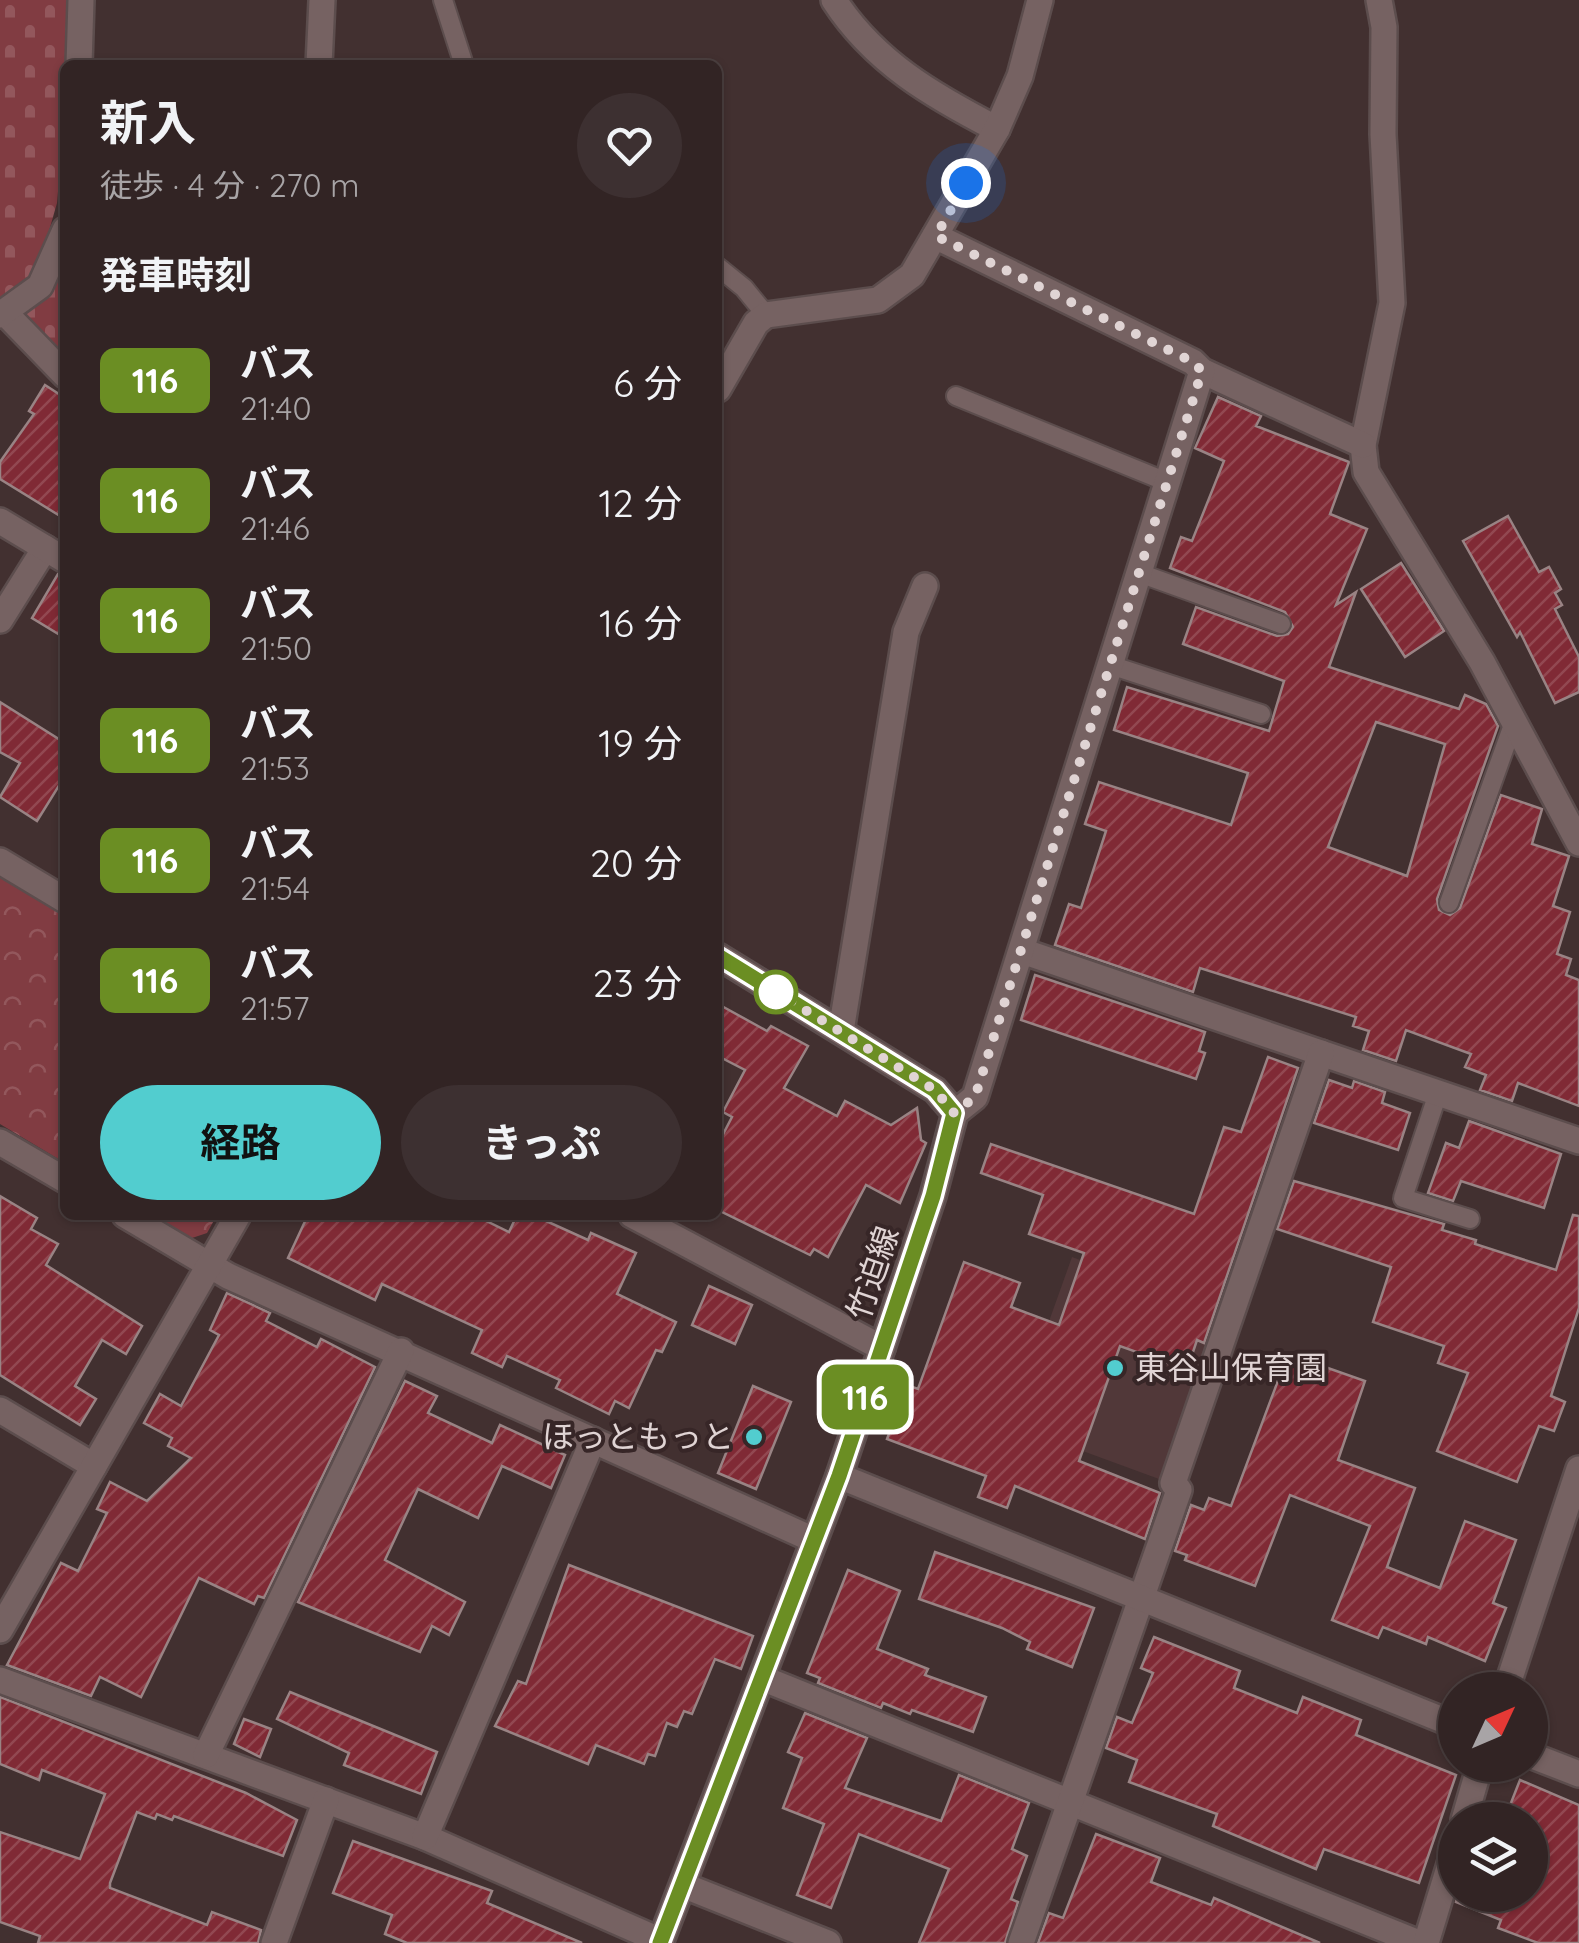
<!DOCTYPE html>
<html lang="ja">
<meta charset="utf-8">
<style>
body{margin:0;font-family:Quicksand,"Noto Sans JP",sans-serif;background:#3d3031;color:#f1f3f6;height:100vh;display:flex;flex-direction:column;font-size:38px;white-space:nowrap}
*{box-sizing:border-box;margin:0}
p{font-size:32px;color:#a8a4a6}
.icon{flex:none;width:55px;height:55px;fill:none;stroke:currentColor;stroke-width:2;stroke-linecap:round;stroke-linejoin:round}
.map{position:relative;flex:1;overflow:hidden}
.side{position:absolute;left:60px;top:60px;width:662px;height:1160px;display:flex;flex-direction:column;background:#322424;border-radius:15px;box-shadow:0 2px 8px #0004,0 0 0 2px #4d4141}
.side>*{flex:none}
.badge{padding:0 20px;border-radius:15px;font-size:35px;line-height:65px}
.needle{width:65px;rotate:46deg}
.controls{position:absolute;left:1438px;top:1672px;display:grid;gap:20px}
.controls a{display:grid;place-items:center;width:110px;height:110px;border-radius:50%;background:#322424;box-shadow:0 2px 8px #0004,0 0 0 2px #4d4141;font-size:50px}
.you{position:absolute;width:50px;height:50px;margin:-25px;border:8px solid #fff;border-radius:50%;background:#1a73e8;box-shadow:0 0 0 15px #1a73e833}
.map>.badge{position:absolute;translate:-50% -50%;box-shadow:0 0 0 5px #fff}
h2{padding:0 40px;font-size:38px;line-height:90px}
.round{display:grid;place-items:center;flex:none;width:105px;height:105px;border-radius:52px;background:#3d3031}
.overview{display:flex;align-items:center;justify-content:space-between;height:170px;padding:0 40px}
h1{font-size:48px;font-weight:700;line-height:75px}
.action{display:flex;gap:20px;margin-top:auto;padding:20px 40px}
.action a{flex:1;height:115px;border-radius:60px;background:#52cdcf;color:#111;font-size:40px;font-weight:700;line-height:115px;text-align:center}
.action a+a{background:#3d3031;color:#f1f3f6}
ul{padding:0;list-style:none}
li{display:flex;align-items:center;gap:30px;height:120px;padding:0 40px}
li div{flex:1}
li b{display:block;font-size:38px}
li em{font-style:normal}
li .badge{min-width:110px;font-weight:700;text-align:center}
.map>svg:first-child{display:block}
.built{fill:#513839}
.cemetery{fill:url(#cemetery-stones)}
.park{fill:url(#park-crowns)}
.building{fill:url(#building-hatch);stroke:#998384;stroke-width:2.5;fill-rule:evenodd}
.lines{fill:none;stroke-linecap:round;stroke-linejoin:round}
.lane-casing{stroke:#5c4d4d;stroke-width:22}
.street-casing{stroke:#5c4d4d;stroke-width:30}
.secondary-casing{stroke:#5c4d4d;stroke-width:30}
.lane{stroke:#766262;stroke-width:18}
.street{stroke:#766262;stroke-width:25}
.secondary{stroke:#766262;stroke-width:25}
.line-casing{stroke:#fff;stroke-width:22}
.line{stroke:#6b8e23;stroke-width:15}
.walk{stroke:#e0d4d4;stroke-width:10;stroke-dasharray:0 18}
.stop-dot{fill:#fff;stroke:#6b8e23;stroke-width:5}
.poi-dot{fill:#52cdcf;stroke:#372627;stroke-width:4}
.labels{text-anchor:middle;stroke-width:8;stroke-linejoin:round;paint-order:stroke}
.street-label{font-size:32px;fill:#e0d4d4;stroke:#372627}
.poi-label{font-size:32px;fill:#e0d4d4;stroke:#372627;text-anchor:start}
</style>
<div class="map">
<svg width="1579" height="1943" viewBox="0 0 1579 1943">
<defs>
<pattern id="cemetery-stones" width="16" height="16" patternUnits="userSpaceOnUse" patternTransform="scale(2.5)"><rect width="16" height="16" fill="#813c42"/><path d="M2 7V4a2 2 0 0 1 4 0v3zM10 15v-3a2 2 0 0 1 4 0v3z" fill="#93575c"/></pattern>
<pattern id="park-crowns" width="20" height="18" patternUnits="userSpaceOnUse" patternTransform="scale(2.5)"><rect width="20" height="18" fill="#813c42"/><path d="M2 6a3 3 0 1 1 6 0M12 15a3 3 0 1 1 6 0" fill="none" stroke="#93575c"/></pattern>
<pattern id="building-hatch" width="6" height="6" patternUnits="userSpaceOnUse" patternTransform="scale(2.5)"><rect width="6" height="6" fill="#802a35"/><path d="M-1 1l2-2M0 6l6-6M5 7l2-2" fill="none" stroke="#924851"/></pattern>
</defs>
<rect width="100%" height="100%" fill="#423030"/>
<path class="built" d="M 1072,1257 L 1219,1311 L 1159,1479 L 1012,1425 Z"/>
<path class="cemetery" d="M 0,0 L 74,0 L 57,203 L 43,252 L 65,274 L 65,364 L 0,302 Z"/>
<g class="park">
<path d="M 0,875 L 65,915 L 65,1163 L 0,1124 Z"/>
<path d="M 150,1215 L 217,1215 L 207,1233 L 189,1239 Z"/>
</g>
<g class="building">
<path d="M 45,385 L 65,398 L 65,519 L 0,479 L 0,462 L 34,414 L 29,411 Z"/>
<path d="M 1218,397 L 1261,416 L 1256,426 L 1349,462 L 1330,514 L 1367,529 L 1336,605 L 1356,592 L 1329,667 L 1459,709 L 1465,695 L 1486,704 L 1498,726 L 1437,899 L 1439,910 L 1450,915 L 1460,908 L 1501,795 L 1542,809 L 1532,844 L 1569,856 L 1553,906 L 1570,912 L 1557,954 L 1571,959 L 1566,975 L 1579,980 L 1579,1106 L 1518,1083 L 1512,1101 L 1480,1090 L 1486,1075 L 1465,1067 L 1471,1054 L 1406,1030 L 1396,1061 L 1363,1050 L 1369,1031 L 1353,1026 L 1356,1017 L 1200,968 L 1193,992 L 1055,945 L 1069,904 L 1081,908 L 1106,831 L 1085,824 L 1099,782 L 1231,825 L 1248,773 L 1114,730 L 1127,687 L 1269,731 L 1284,681 L 1183,644 L 1196,607 L 1277,636 L 1288,634 L 1293,627 L 1285,612 L 1170,568 L 1181,537 L 1192,541 L 1224,461 L 1195,448 ZM 1376,722 L 1445,744 L 1407,876 L 1328,847 Z"/>
<path d="M 1508,516 L 1539,572 L 1549,567 L 1561,589 L 1555,593 L 1562,605 L 1555,609 L 1579,657 L 1579,692 L 1555,703 L 1520,632 L 1517,637 L 1463,541 Z"/>
<path d="M 1401,563 L 1444,631 L 1405,657 L 1361,589 Z"/>
<path d="M 58,574 L 65,576 L 65,638 L 32,618 Z"/>
<path d="M 0,702 L 65,743 L 65,776 L 37,821 L 0,797 L 20,763 L 0,752 Z"/>
<path d="M 1035,975 L 1205,1032 L 1199,1051 L 1205,1053 L 1196,1079 L 1021,1020 Z"/>
<path d="M 718,1004 L 767,1031 L 771,1026 L 808,1046 L 784,1088 L 837,1116 L 845,1101 L 891,1125 L 917,1108 L 921,1140 L 926,1143 L 900,1203 L 866,1185 L 828,1257 L 814,1249 L 810,1255 L 718,1210 L 718,1144 L 732,1117 L 723,1112 L 745,1070 L 718,1056 Z"/>
<path d="M 1268,1057 L 1298,1068 L 1204,1343 L 1197,1340 L 1187,1370 L 1120,1346 L 1079,1461 L 1160,1493 L 1145,1539 L 1015,1486 L 1007,1508 L 978,1497 L 986,1476 L 887,1439 L 907,1385 L 918,1389 L 964,1262 L 1020,1283 L 1011,1307 L 1059,1325 L 1084,1253 L 1029,1234 L 1043,1195 L 981,1173 L 991,1144 L 1194,1214 L 1224,1127 L 1241,1132 Z"/>
<path d="M 1329,1080 L 1352,1088 L 1354,1081 L 1385,1092 L 1382,1103 L 1410,1113 L 1398,1150 L 1314,1123 Z"/>
<path d="M 1469,1121 L 1561,1154 L 1544,1208 L 1461,1181 L 1453,1201 L 1428,1193 L 1446,1143 L 1459,1148 Z"/>
<path d="M 1294,1181 L 1444,1224 L 1442,1230 L 1476,1240 L 1475,1244 L 1556,1270 L 1573,1215 L 1579,1216 L 1579,1308 L 1551,1396 L 1565,1402 L 1554,1431 L 1539,1426 L 1517,1482 L 1437,1451 L 1468,1373 L 1438,1363 L 1444,1346 L 1373,1322 L 1391,1267 L 1277,1229 Z"/>
<path d="M 0,1196 L 37,1218 L 31,1229 L 58,1244 L 46,1265 L 142,1326 L 126,1354 L 102,1340 L 75,1386 L 96,1399 L 80,1425 L 0,1375 Z"/>
<path d="M 308,1215 L 474,1215 L 509,1232 L 517,1215 L 533,1215 L 588,1240 L 591,1233 L 636,1253 L 617,1294 L 676,1322 L 662,1352 L 656,1350 L 629,1408 L 615,1401 L 609,1414 L 556,1388 L 560,1380 L 507,1356 L 502,1367 L 472,1353 L 482,1330 L 382,1284 L 375,1300 L 288,1258 Z"/>
<path d="M 709,1286 L 752,1305 L 735,1344 L 692,1325 Z"/>
<path d="M 227,1293 L 270,1313 L 266,1321 L 317,1347 L 321,1339 L 375,1367 L 264,1598 L 258,1596 L 254,1604 L 199,1578 L 141,1697 L 100,1677 L 91,1696 L 7,1665 L 61,1563 L 78,1571 L 107,1513 L 97,1509 L 110,1482 L 147,1501 L 191,1458 L 168,1446 L 172,1438 L 144,1423 L 160,1394 L 181,1406 L 219,1335 L 210,1330 Z"/>
<path d="M 1288,1354 L 1365,1381 L 1338,1460 L 1415,1488 L 1387,1567 L 1440,1588 L 1465,1521 L 1516,1540 L 1493,1603 L 1506,1608 L 1485,1661 L 1428,1637 L 1426,1644 L 1383,1627 L 1378,1638 L 1332,1620 L 1370,1526 L 1290,1495 L 1255,1586 L 1185,1560 L 1187,1555 L 1175,1551 L 1191,1505 L 1204,1510 L 1209,1498 L 1231,1506 Z"/>
<path d="M 405,1381 L 437,1396 L 428,1413 L 492,1443 L 500,1425 L 565,1455 L 551,1488 L 502,1466 L 478,1518 L 418,1489 L 385,1560 L 465,1602 L 449,1635 L 432,1626 L 420,1652 L 298,1602 Z"/>
<path d="M 753,1386 L 791,1402 L 756,1489 L 718,1473 Z"/>
<path d="M 935,1552 L 1094,1608 L 1072,1667 L 1027,1649 L 1030,1642 L 1002,1628 L 919,1599 Z"/>
<path d="M 569,1565 L 753,1636 L 741,1669 L 715,1659 L 692,1714 L 684,1711 L 677,1727 L 667,1723 L 655,1756 L 648,1754 L 644,1764 L 596,1745 L 588,1764 L 495,1726 L 518,1681 L 526,1684 Z"/>
<path d="M 848,1570 L 900,1591 L 877,1649 L 928,1669 L 925,1675 L 986,1697 L 973,1732 L 912,1710 L 910,1714 L 883,1703 L 881,1708 L 818,1683 L 820,1678 L 807,1673 Z"/>
<path d="M 1154,1637 L 1240,1671 L 1234,1688 L 1297,1713 L 1303,1697 L 1361,1720 L 1356,1735 L 1456,1775 L 1419,1883 L 1324,1849 L 1316,1869 L 1213,1826 L 1217,1814 L 1129,1782 L 1137,1760 L 1106,1748 L 1117,1717 L 1132,1723 L 1153,1673 L 1141,1668 Z"/>
<path d="M 290,1692 L 437,1752 L 421,1794 L 344,1765 L 349,1753 L 277,1719 Z"/>
<path d="M 0,1697 L 246,1793 L 297,1820 L 283,1856 L 174,1816 L 172,1820 L 157,1814 L 155,1819 L 137,1812 L 110,1883 L 110,1888 L 207,1925 L 212,1912 L 261,1930 L 258,1943 L 38,1943 L 40,1936 L 0,1922 L 0,1832 L 80,1859 L 105,1794 L 42,1770 L 39,1780 L 0,1764 Z"/>
<path d="M 805,1713 L 867,1738 L 845,1788 L 941,1821 L 959,1775 L 1029,1803 L 1012,1849 L 1027,1856 L 1011,1899 L 1018,1902 L 1005,1943 L 919,1943 L 949,1869 L 859,1834 L 831,1908 L 797,1895 L 824,1824 L 783,1808 L 802,1758 L 788,1752 Z"/>
<path d="M 244,1719 L 271,1729 L 260,1757 L 234,1744 Z"/>
<path d="M 1520,1780 L 1579,1805 L 1579,1943 L 1538,1943 L 1498,1928 L 1501,1920 L 1456,1902 L 1458,1895 L 1530,1895 L 1530,1820 L 1519,1820 L 1522,1813 L 1509,1808 Z"/>
<path d="M 1096,1834 L 1160,1858 L 1151,1882 L 1211,1905 L 1214,1898 L 1320,1943 L 1038,1943 L 1049,1913 L 1063,1918 Z"/>
<path d="M 353,1841 L 492,1891 L 487,1903 L 582,1943 L 407,1943 L 385,1934 L 392,1915 L 333,1893 Z"/>
</g>
<g class="lines">
<g class="lane-casing">
<g id="lane">
<path d="M 443,0 L 464,65"/>
<path d="M 718,267 L 744,288 L 766,315"/>
<path d="M 956,396 L 1167,482"/>
<path d="M 1139,573 L 1281,624"/>
<path d="M 1110,665 L 1261,714"/>
<path d="M 1449,903 L 1514,722"/>
<path d="M 1438,1093 L 1403,1198 L 1470,1219"/>
</g>
</g>
<g class="street-casing">
<g id="street">
<path d="M 834,0 C 874,62 933,96 997,129"/>
<path d="M 1379,0 L 1384,27 L 1383,134 L 1392,303 L 1363,445 L 1366,472 L 1482,662 L 1579,843"/>
<path d="M 79,65 L 81,0"/>
<path d="M 319,65 L 322,0"/>
<path d="M 935,236 L 1193,362 L 1202,371 L 1363,445"/>
<path d="M 4,312 L 65,375"/>
<path d="M 0,315 L 40,286 L 65,230"/>
<path d="M 718,389 L 756,323 L 766,315 L 878,300 L 912,275 L 997,129 L 1020,76 L 1040,0"/>
<path d="M 0,620 L 45,548"/>
<path d="M 0,861 L 65,900"/>
<path d="M 1022,951 L 1579,1141"/>
<path d="M 841,1031 L 906,632 L 925,586"/>
<path d="M 955,1113 L 975,1097 L 1202,371"/>
<path d="M 0,1142 L 65,1180"/>
<path d="M 125,1215 L 228,1276 L 814,1540"/>
<path d="M 632,1215 L 882,1348"/>
<path d="M 0,1410 L 94,1466"/>
<path d="M 0,1630 L 238,1215"/>
<path d="M 762,1678 L 1419,1943"/>
<path d="M 0,1680 L 425,1837 L 661,1941"/>
<path d="M 1506,1690 L 1579,1469"/>
<path d="M 206,1755 L 401,1351"/>
<path d="M 1464,1820 L 1480,1765"/>
<path d="M 425,1837 L 593,1440"/>
<path d="M 685,1886 L 828,1943"/>
<path d="M 274,1943 L 326,1800"/>
<path d="M 1021,1943 L 1179,1490 L 1173,1483 L 1321,1053"/>
<path d="M 1426,1943 L 1455,1848"/>
</g>
</g>
<g class="secondary-casing">
<g id="secondary">
<path d="M 0,521 L 65,560"/>
<path d="M 839,1476 L 1455,1725"/>
<path d="M 1530,1755 L 1579,1774"/>
<path d="M 660,1943 L 839,1476 L 933,1196 L 955,1113 L 935,1090 L 718,956"/>
</g>
</g>
<use href="#lane" class="lane"/>
<use href="#street" class="street"/>
<use href="#secondary" class="secondary"/>
</g>
<g class="lines">
<g class="line-casing">
<path id="line" d="M 660,1943 L 839,1476 L 933,1196 L 954,1113 L 935,1090 L 718,956"/>
</g>
<use href="#line" class="line"/>
<path class="walk" d="M 776,992 L 935,1090 L 954,1113 L 975,1097 L 1202,371 L 1193,362 L 936,236 L 966,183"/>
</g>
<circle class="stop-dot" cx="776" cy="992" r="20"/>
<g class="poi-dot">
<circle cx="1115" cy="1368" r="10"/>
<circle cx="754" cy="1437" r="10"/>
</g>
<g class="labels">
<g class="street-label">
<text transform="translate(873 1273) rotate(-71)" y="11">竹迫線</text>
</g>
<g class="poi-label">
<text x="1135" y="1379">東谷山保育園</text>
<text x="734" y="1448" text-anchor="end">ほっともっと</text>
</g>
</g>
</svg>
<div class="controls">
<a><svg class="needle" viewBox="-14 -14 28 28"><path d="M0-13l5 13h-10z" fill="#e53935"/><path d="M0 13l5-13h-10z" fill="#a8a4a6"/></svg></a>
<a><svg class="icon" aria-label="layers" viewBox="0 0 24 24"><path d="M12 4l9 5-9 5-9-5zM3 14l9 5 9-5"/></svg></a>
</div>
<div class="you" style="left:966px;top:183px"></div>
<b class="badge" style="left:865px;top:1397px;background:#6b8e23;color:#fff">116</b>
<section class="side">
<div class="overview"><div><h1>新入</h1><p>徒歩 · 4 分 · 270 m</p></div><a class="round"><svg class="icon" aria-label="heart" viewBox="0 0 24 24"><path d="M12 20l-8-8c-3-5 5-10 8-4 3-6 11-1 8 4z"/></svg></a></div>
<h2>発車時刻</h2>
<ul>
<li><span class="badge" style="background:#6b8e23;color:#fff">116</span><div><b>バス</b><p>21:40</p></div><em>6 分</em></li>
<li><span class="badge" style="background:#6b8e23;color:#fff">116</span><div><b>バス</b><p>21:46</p></div><em>12 分</em></li>
<li><span class="badge" style="background:#6b8e23;color:#fff">116</span><div><b>バス</b><p>21:50</p></div><em>16 分</em></li>
<li><span class="badge" style="background:#6b8e23;color:#fff">116</span><div><b>バス</b><p>21:53</p></div><em>19 分</em></li>
<li><span class="badge" style="background:#6b8e23;color:#fff">116</span><div><b>バス</b><p>21:54</p></div><em>20 分</em></li>
<li><span class="badge" style="background:#6b8e23;color:#fff">116</span><div><b>バス</b><p>21:57</p></div><em>23 分</em></li>
</ul>
<div class="action"><a>経路</a><a>きっぷ</a></div>
</section>
</div>
